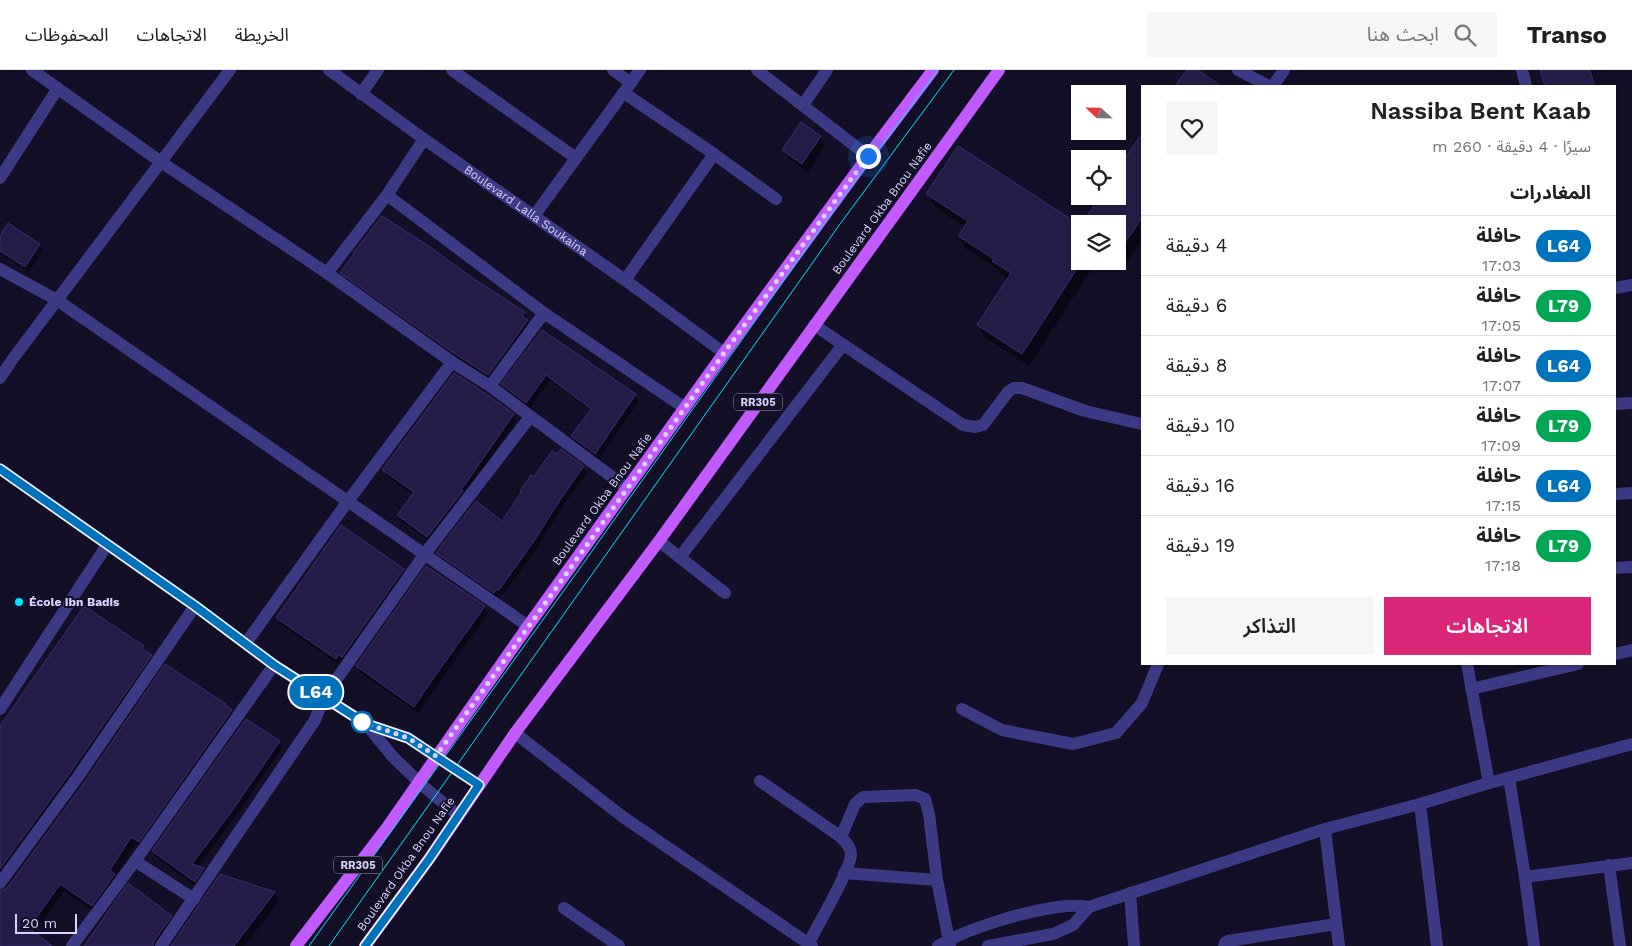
<!DOCTYPE html>
<html lang="ar">
<meta charset="utf-8">
<style>
body{margin:0;font-family:"Work Sans","Noto Sans Arabic",sans-serif;background:#f6f6f6;color:#202124;direction:rtl;height:100vh;display:flex;flex-direction:column;font-size:19px;white-space:nowrap}
*{box-sizing:border-box;margin:0}
p{font-size:16px;color:#757577}
.icon{flex:none;width:28px;height:28px;fill:none;stroke:currentColor;stroke-width:2;stroke-linecap:round;stroke-linejoin:round}
.map{position:relative;flex:1;overflow:hidden;direction:ltr}
.sheet{position:absolute;left:1141px;top:15px;width:475px;height:580px;display:flex;flex-direction:column;background:#fff;border-radius:0px;box-shadow:0 1px 4px #0004;direction:rtl}
.sheet>*{flex:none}
.badge{padding:0 10px;border-radius:16px;font-size:18px;line-height:32px}
.needle{width:32px;rotate:292deg}
.buttons{position:absolute;left:1071px;top:15px;display:grid;gap:10px}
.buttons a{display:grid;place-items:center;width:55px;height:55px;border-radius:0px;background:#fff;box-shadow:0 1px 4px #0004;font-size:25px}
.scale{position:absolute;left:15px;bottom:12px;width:62px;box-sizing:border-box;padding-left:5px;border:2px solid #d9d4ff;border-top:0;font-size:14px;line-height:18px;white-space:nowrap;color:#d9d4ff;-webkit-text-stroke:4px #130f26;paint-order:stroke}
.you{position:absolute;width:25px;height:25px;margin:-12px;border:4px solid #fff;border-radius:50%;background:#1a73e8;box-shadow:0 0 0 8px #1a73e833}
.map>.badge{position:absolute;translate:-50% -50%;box-shadow:0 0 0 2px #fff}
h2{padding:0 25px;font-size:19px;line-height:45px}
.round{display:grid;place-items:center;flex:none;width:52px;height:52px;border-radius:0px;background:#f6f6f6}
.headline{display:flex;align-items:center;justify-content:space-between;height:85px;padding:0 25px}
h1{font-size:24px;font-weight:600;line-height:38px}
.action{display:flex;gap:10px;margin-top:auto;padding:10px 25px}
.action a{flex:1;height:58px;border-radius:0px;background:#db2777;color:#fff;font-size:20px;font-weight:600;line-height:58px;text-align:center}
.action a+a{background:#f6f6f6;color:#202124}
ul{padding:0;list-style:none}
li{display:flex;align-items:center;gap:15px;height:60px;padding:0 25px;border-top:1px solid #e0e0e0}
li div{flex:1}
li b{display:block;font-size:19px}
li em{font-style:normal}
li .badge{min-width:55px;font-weight:700;text-align:center}
header{display:flex;align-items:center;gap:30px;box-sizing:border-box;height:70px;padding:0 25px;background:#fff;border-bottom:1px solid #e0e0e0}
header strong{font-size:24px}
nav{display:flex;gap:28px;margin-inline-start:auto;font-size:18px}
.search{width:350px;height:45px;background:#f6f6f6;display:flex;align-items:center;gap:12px;box-sizing:border-box;padding:0 18px;border-radius:0px;color:#757577;font-size:19px}
.map>svg:first-child{display:block}
.shadow{fill:#0007}
.building{fill:#241b47;stroke:#3b2d73}
.lines{fill:none;stroke-linecap:round;stroke-linejoin:round}
.minor{stroke:#3d3a85;stroke-width:12}
.major{stroke:#c25bff;stroke-width:12}
.tram{stroke:#00e5ff;stroke-width:1}
.line-casing{stroke:#fff;stroke-width:11}
.line{stroke:#0072bc;stroke-width:8}
.walk{stroke:#d9d4ff;stroke-width:5;stroke-dasharray:0 9}
.poi-dot{fill:#00e5ff;stroke:#130f26;stroke-width:2}
.stop-dot{fill:#fff;stroke:#0072bc;stroke-width:2.5}
.labels{text-anchor:middle;stroke-width:4;stroke-linejoin:round;paint-order:stroke}
.shield{fill:#130f26;stroke:#9e99be;stroke-width:1}
.shield-label{font-size:11px;font-weight:bold;fill:#d9d4ff}
.street-label{font-size:12px;fill:#d9d4ff;stroke:#130f26}
.poi-label{font-size:12px;font-weight:bold;fill:#d9d4ff;stroke:#130f26;text-anchor:start}
</style>
<header>
<strong>Transo</strong>
<div class="search"><svg class="icon" aria-label="search" viewBox="0 0 24 24"><circle cx="10" cy="10" r="6"/><path d="M15 15l6 6"/></svg>ابحث هنا</div>
<nav><a>الخريطة</a><a>الاتجاهات</a><a>المحفوظات</a></nav>
</header>
<div class="map">
<svg width="1632" height="876" viewBox="0 0 1632 876">
<rect width="100%" height="100%" fill="#130f26"/>
<g class="shadow">
<path d="M 1541,0 L 1592,0 L 1597,16 L 1546,16 Z"/>
<path d="M 1142,65 L 1142,170 L 1125,194 L 1118,188 L 1118,100 Z"/>
<path d="M 820,66 L 825,76 L 808,102 L 789,89 L 783,80 Z"/>
<path d="M 928,124 L 1080,156 L 1080,191 L 1097,191 L 1029,296 L 986,268 L 978,255 L 1008,209 L 1001,204 L 998,199 L 966,179 L 959,166 L 965,157 L 935,137 Z"/>
<path d="M 0,169 L 39,175 L 43,181 L 29,202 L 0,184 Z"/>
<path d="M 342,203 L 474,210 L 524,243 L 527,249 L 526,250 L 531,257 L 492,311 L 457,288 L 346,209 Z"/>
<path d="M 542,261 L 635,325 L 639,331 L 599,389 L 576,372 L 572,366 L 591,341 L 550,310 L 530,338 L 506,321 L 503,314 Z"/>
<path d="M 513,345 L 516,351 L 431,473 L 402,452 L 398,445 L 413,425 L 387,406 L 383,400 Z"/>
<path d="M 561,381 L 583,397 L 587,403 L 565,433 L 535,481 L 502,526 L 501,525 L 498,528 L 441,489 L 438,483 L 502,452 L 534,409 Z"/>
<path d="M 403,500 L 407,506 L 339,595 L 281,554 L 278,548 Z"/>
<path d="M 484,537 L 488,543 L 418,643 L 361,603 L 357,596 Z"/>
<path d="M 143,577 L 145,582 L 151,586 L 155,593 L 0,813 L 0,658 Z"/>
<path d="M 225,635 L 231,640 L 236,648 L 143,779 L 136,774 L 115,806 L 119,812 L 96,843 L 64,821 L 34,864 L 50,876 L 0,876 L 0,822 L 7,819 Z"/>
<path d="M 279,672 L 282,678 L 235,747 L 198,797 L 203,799 L 207,805 L 198,818 L 157,788 L 153,782 Z"/>
<path d="M 221,805 L 274,823 L 279,831 L 244,876 L 172,876 Z"/>
<path d="M 171,847 L 175,854 L 161,876 L 85,876 Z"/>
</g>
<g class="building">
<path d="M 1187,0 L 1198,0 L 1221,16 L 1175,16 Z"/>
<path d="M 1540,0 L 1590,0 L 1595,16 L 1545,16 Z"/>
<path d="M 801,52 L 821,66 L 802,94 L 782,80 Z"/>
<path d="M 1142,64 L 1142,148 L 1118,183 L 1118,154 L 1081,154 L 1101,126 L 1118,126 L 1118,98 Z"/>
<path d="M 958,76 L 1080,155 L 1080,194 L 1022,284 L 977,255 L 1011,203 L 992,191 L 994,189 L 958,166 L 968,151 L 926,124 Z"/>
<path d="M 382,146 L 430,177 L 474,209 L 525,242 L 522,246 L 528,250 L 488,305 L 452,282 L 340,203 L 354,184 L 353,183 Z"/>
<path d="M 8,153 L 40,174 L 25,197 L 0,181 L 0,166 Z"/>
<path d="M 542,260 L 636,324 L 595,384 L 571,366 L 591,339 L 546,305 L 526,333 L 501,314 Z"/>
<path d="M 454,303 L 485,323 L 514,344 L 461,420 L 463,421 L 427,467 L 397,445 L 414,422 L 382,400 Z"/>
<path d="M 561,379 L 584,396 L 562,427 L 532,474 L 499,520 L 497,519 L 494,523 L 436,483 L 476,431 L 502,451 L 521,423 L 520,421 L 531,405 L 534,407 L 552,381 L 557,384 Z"/>
<path d="M 341,455 L 404,499 L 342,587 L 339,585 L 336,589 L 276,548 Z"/>
<path d="M 426,496 L 485,536 L 430,613 L 414,637 L 356,596 Z"/>
<path d="M 84,536 L 144,576 L 142,579 L 152,585 L 70,703 L 0,799 L 0,656 Z"/>
<path d="M 165,594 L 226,634 L 225,635 L 232,640 L 139,772 L 131,767 L 110,800 L 115,804 L 92,836 L 60,814 L 29,858 L 52,876 L 0,876 L 0,821 L 7,818 L 84,713 Z"/>
<path d="M 246,649 L 280,671 L 232,741 L 192,794 L 204,798 L 195,812 L 152,781 Z"/>
<path d="M 220,804 L 275,822 L 234,876 L 171,876 Z"/>
<path d="M 128,813 L 172,846 L 154,871 L 153,876 L 84,876 Z"/>
</g>
<g class="lines">
<g class="minor">
<path d="M 32,0 L 161,92 L 327,203 L 452,292 L 490,316 L 627,418"/>
<path id="s1" d="M 329,0 L 424,69 L 625,210 L 724,283"/>
<path d="M 452,0 L 576,88"/>
<path d="M 613,0 L 631,13"/>
<path d="M 757,0 L 868,86"/>
<path d="M 1238,0 L 1269,16"/>
<path d="M 1522,0 L 1526,16"/>
<path d="M 1273,16 L 1284,0"/>
<path d="M 624,23 L 714,84 L 625,210"/>
<path d="M 361,24 L 378,0"/>
<path d="M 803,35 L 827,0"/>
<path d="M 714,84 L 776,129"/>
<path d="M 0,108 L 58,18"/>
<path d="M 387,125 L 544,243 L 685,338"/>
<path d="M 534,146 L 640,0"/>
<path d="M 0,199 L 57,230 L 528,556"/>
<path d="M 327,203 L 387,125 L 424,69"/>
<path d="M 1615,218 L 1632,215"/>
<path d="M 814,255 L 963,355 L 975,357 L 983,355 L 1008,322 L 1014,318 L 1022,318 L 1085,341 L 1142,354"/>
<path d="M 0,308 L 12,290 L 230,0"/>
<path d="M 490,316 L 544,243"/>
<path d="M 1615,334 L 1632,333"/>
<path d="M 0,399 L 195,536 L 274,595 L 366,654 L 408,668 L 479,715"/>
<path d="M 1615,424 L 1632,423"/>
<path d="M 659,471 L 725,523"/>
<path d="M 680,487 L 842,276"/>
<path d="M 1615,498 L 1632,497"/>
<path d="M 246,573 L 348,431 L 452,292"/>
<path d="M 1615,584 L 1632,580"/>
<path d="M 1467,594 L 1489,713"/>
<path d="M 1471,619 L 1578,594"/>
<path d="M 0,639 L 107,475"/>
<path d="M 962,639 L 1002,660 L 1073,674 L 1116,663 L 1142,633 L 1158,594"/>
<path d="M 366,654 L 393,687 L 423,716 L 458,745"/>
<path d="M 515,663 L 623,747 L 812,876"/>
<path d="M 1509,708 L 1525,807 L 1534,876"/>
<path d="M 760,711 L 841,767 C 845,772 851,777 851,784 C 851,799 817,857 808,874"/>
<path d="M 1420,734 L 1437,876"/>
<path d="M 1325,759 L 1339,876"/>
<path d="M 841,767 L 855,734 L 863,727 L 916,725 L 925,729 L 929,744 L 937,810 L 950,876"/>
<path d="M 135,791 L 194,829"/>
<path d="M 1609,795 L 1620,876"/>
<path d="M 844,803 L 937,810"/>
<path d="M 1525,807 L 1632,793"/>
<path d="M 0,813 L 77,708 L 195,536"/>
<path d="M 1130,823 L 1134,876"/>
<path d="M 564,838 L 619,876"/>
<path d="M 72,876 L 135,791 L 274,595"/>
<path d="M 161,876 L 315,650 L 324,627 L 424,485 L 530,347"/>
<path d="M 938,876 C 970,857 1029,840 1066,836 C 1074,835 1082,836 1089,837 L 1325,759 L 1420,734 L 1489,713 L 1632,674"/>
<path d="M 988,876 L 1053,864 L 1073,855 L 1089,837"/>
<path d="M 1224,876 L 1225,873 L 1228,871 L 1336,854"/>
</g>
<g class="major">
<path d="M 296,876 L 386,759 L 528,556 L 724,283 L 868,86 L 933,0"/>
<path d="M 365,876 L 429,789 L 515,663 L 659,471 L 999,0"/>
</g>
<g class="tram">
<path d="M 309,876 L 580,498 L 836,137 L 938,0"/>
<path d="M 329,876 L 840,154 L 954,0"/>
</g>
</g>
<g class="lines">
<g class="line-casing">
<path id="line" d="M 0,399 L 195,536 L 274,595 L 366,654 L 408,668 L 479,715 L 429,789 L 365,876"/>
</g>
<use href="#line" class="line"/>
<path class="walk" d="M 362,652 L 408,668 L 436,686 L 724,283 L 868,86"/>
</g>
<circle class="poi-dot" cx="19" cy="532" r="5"/>
<circle class="stop-dot" cx="362" cy="652" r="10"/>
<g class="labels">
<g class="shield">
<rect x="734" y="323.5" width="48" height="17" rx="4"/>
<rect x="334" y="786.5" width="48" height="17" rx="4"/>
</g>
<g class="shield-label">
<text x="758" y="336">RR305</text>
<text x="358" y="799">RR305</text>
</g>
<g class="street-label">
<text transform="translate(882 138) rotate(-54)" y="4">Boulevard Okba Bnou Nafie</text>
<text dy="4" stroke="none"><textPath href="#s1" startOffset="242">Boulevard Lalla Soukaina</textPath></text>
<text transform="translate(602 429) rotate(-54)" y="4">Boulevard Okba Bnou Nafie</text>
<text transform="translate(406 794) rotate(-55)" y="4">Boulevard Okba Bnou Nafie</text>
</g>
<g class="poi-label">
<text x="29" y="536">École Ibn Badis</text>
</g>
</g>
</svg>
<div class="buttons">
<a><svg class="needle" viewBox="-14 -14 28 28"><path d="M0-13l5 13h-10z" fill="#e53935"/><path d="M0 13l5-13h-10z" fill="#757577"/></svg></a>
<a><svg class="icon" aria-label="locate" viewBox="0 0 24 24"><circle cx="12" cy="12" r="6"/><path d="M12 2v4M12 18v4M2 12h4M18 12h4"/></svg></a>
<a><svg class="icon" aria-label="layers" viewBox="0 0 24 24"><path d="M12 4l9 5-9 5-9-5zM3 14l9 5 9-5"/></svg></a>
</div>
<div class="scale">20 m</div>
<div class="you" style="left:868px;top:86px"></div>
<b class="badge" style="left:316px;top:622px;background:#0072bc;color:#fff">L64</b>
<section class="sheet">
<div class="headline"><div><h1>Nassiba Bent Kaab</h1><p>سيرًا · 4 دقيقة · 260 m</p></div><a class="round"><svg class="icon" aria-label="heart" viewBox="0 0 24 24"><path d="M12 20l-8-8c-3-5 5-10 8-4 3-6 11-1 8 4z"/></svg></a></div>
<h2>المغادرات</h2>
<ul>
<li><span class="badge" style="background:#0072bc;color:#fff">L64</span><div><b>حافلة</b><p>17:03</p></div><em>4 دقيقة</em></li>
<li><span class="badge" style="background:#00a651;color:#fff">L79</span><div><b>حافلة</b><p>17:05</p></div><em>6 دقيقة</em></li>
<li><span class="badge" style="background:#0072bc;color:#fff">L64</span><div><b>حافلة</b><p>17:07</p></div><em>8 دقيقة</em></li>
<li><span class="badge" style="background:#00a651;color:#fff">L79</span><div><b>حافلة</b><p>17:09</p></div><em>10 دقيقة</em></li>
<li><span class="badge" style="background:#0072bc;color:#fff">L64</span><div><b>حافلة</b><p>17:15</p></div><em>16 دقيقة</em></li>
<li><span class="badge" style="background:#00a651;color:#fff">L79</span><div><b>حافلة</b><p>17:18</p></div><em>19 دقيقة</em></li>
</ul>
<div class="action"><a>الاتجاهات</a><a>التذاكر</a></div>
</section>
</div>
